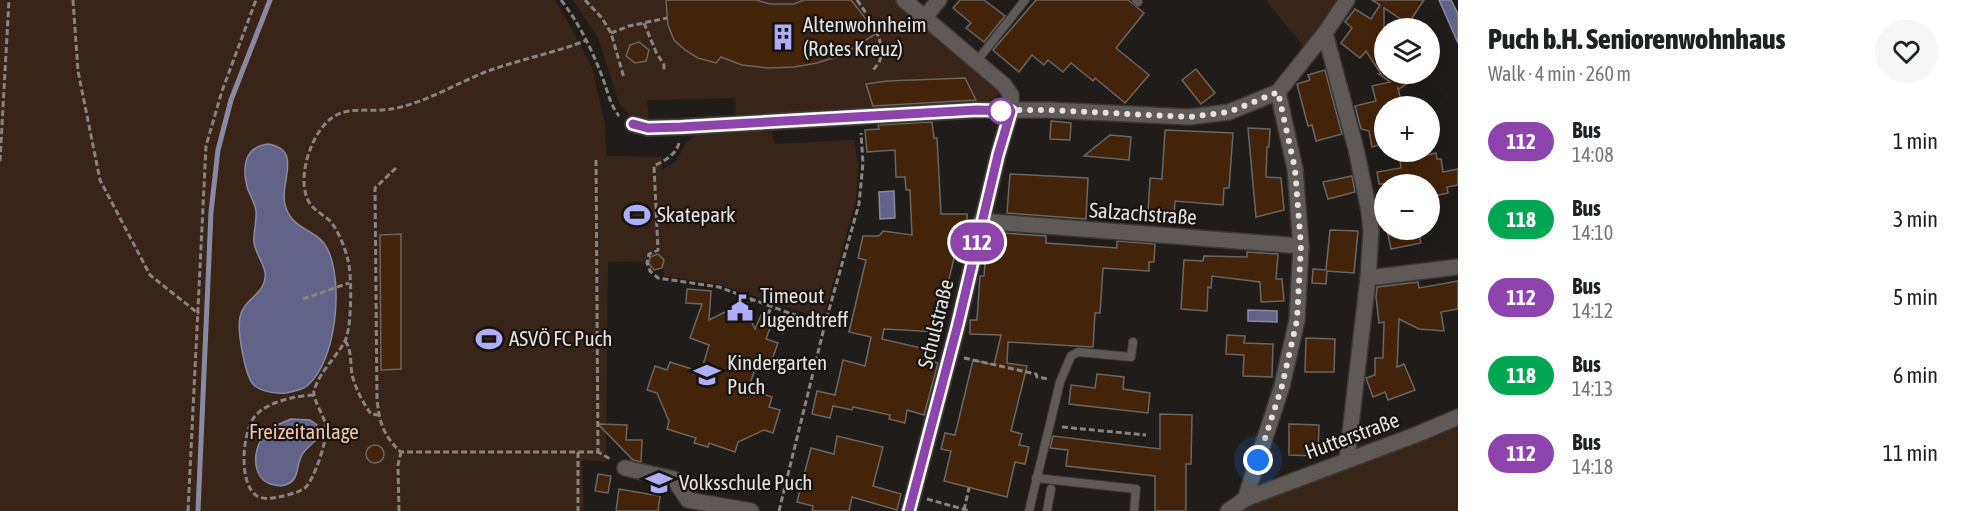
<!DOCTYPE html>
<meta charset="utf-8">
<style>
body{margin:0;font-family:"Asap Condensed",sans-serif;background:#f6f6f6;color:#202124;height:100vh;display:flex;flex-direction:column;font-size:22px;white-space:nowrap}
*{box-sizing:border-box;margin:0}
p{font-size:20px;color:#757577}
.icon{flex:none;width:33px;height:33px;fill:none;stroke:currentColor;stroke-width:2;stroke-linecap:round;stroke-linejoin:round}
.map{position:relative;flex:1;overflow:hidden}
.details{display:flex;flex-direction:column;background:#fff;width:510px}
.details>*{flex:none}
.badge{padding:0 12px;border-radius:20px;font-size:21px;line-height:39px}
.fabs{position:absolute;left:1374px;top:18px;display:grid;gap:12px}
.fabs a{display:grid;place-items:center;width:66px;height:66px;border-radius:50%;background:#fff;box-shadow:0 6px 24px #0002;font-size:30px}
.you{position:absolute;width:30px;height:30px;margin:-15px;border:4px solid #fff;border-radius:50%;background:#1a73e8;box-shadow:0 0 0 9px #1a73e833}
.map>.badge{position:absolute;translate:-50% -50%;box-shadow:0 0 0 3px #fff}
.round{display:grid;place-items:center;flex:none;width:63px;height:63px;border-radius:32px;background:#f6f6f6}
.summary{display:flex;align-items:center;justify-content:space-between;height:102px;padding:0 30px}
h1{font-size:28px;font-weight:800;line-height:45px}
ul{padding:0;list-style:none}
li{display:flex;align-items:center;gap:18px;height:78px;padding:0 30px}
li div{flex:1}
li b{display:block;font-size:22px}
li em{font-style:normal}
li .badge{min-width:66px;font-weight:700;text-align:center}
main{display:flex;flex:1;min-height:0}
.map>svg:first-child{display:block}
.green{fill:#392518}
.water{fill:#63638a;stroke:#8a89a4;stroke-width:1.5}
.lines{fill:none;stroke-linecap:round;stroke-linejoin:round}
.stream{stroke:#8a89a4;stroke-width:5}
.building{fill:#43230a;stroke:#6a6663;stroke-width:1.5}
.service-casing{stroke:#3a3735;stroke-width:10}
.minor-casing{stroke:#3a3735;stroke-width:18}
.path{stroke:#888482;stroke-width:3;stroke-dasharray:6 3;stroke-linecap:butt}
.service{stroke:#5f5a57;stroke-width:8}
.minor{stroke:#5f5a57;stroke-width:15}
.line-casing{stroke:#fff;stroke-width:14}
.line{stroke:#8e44ad;stroke-width:9}
.walk{stroke:#e5e2e0;stroke-width:6;stroke-dasharray:0 10.8}
.stop-dot{fill:#fff;stroke:#8e44ad;stroke-width:3}
.labels{text-anchor:middle;stroke-width:4.5;stroke-linejoin:round;paint-order:stroke}
.poi-label{font-size:21px;fill:#e5e2e0;stroke:#171311;text-anchor:start}
.street-label{font-size:21px;fill:#e5e2e0;stroke:#171311}
.park-label{font-size:21px;fill:#f8c6a5;stroke:#171311}
</style>
<main>
<div class="map">
<svg width="1458" height="511" viewBox="0 0 1458 511">
<rect width="100%" height="100%" fill="#201c1a"/>
<g class="green">
<path d="M 0,0 L 554,0 L 561,9 L 592,67 L 605,125 L 606,156 L 662,157 L 662,170 L 676,161 L 686,143 L 698,133 L 772,128 L 774,144 L 854,140 L 858,166 L 856,200 L 823,319 L 721,285 L 664,276 L 663,261 L 608,262 L 606,462 L 582,460 L 584,511 L 0,511 Z"/>
<path d="M 573,0 L 894,0 L 983,74 C 992,82 1006,92 992,103 L 806,112 L 775,117 L 736,118 L 735,98 L 647,100 L 649,122 L 632,118 L 619,103 L 598,38 Z"/>
<path d="M 1266,0 L 1337,0 L 1304,47 Z"/>
<path d="M 1458,421 L 1458,511 L 1241,511 L 1252,504 Z"/>
</g>
<g class="water">
<path d="M 1439,0 L 1451,0 L 1458,14 L 1458,43 Z"/>
<path d="M 268,144 C 305,150 277,185 286,208 C 294,231 317,229 327,248 C 344,281 337,361 307,386 C 303,389 292,392 286,393 C 277,394 263,392 255,386 C 245,379 237,330 240,317 C 244,297 268,294 265,272 C 263,262 256,254 254,243 C 253,232 257,221 256,211 C 255,203 251,197 248,190 C 242,169 243,147 268,144 Z"/>
<path d="M 894,191 L 895,218 L 880,219 L 879,192 Z"/>
<path d="M 1248,310 L 1277,311 L 1277,322 L 1248,321 Z"/>
<path d="M 291,419 L 310,420 L 317,425 L 317,439 C 313,443 308,447 304,452 C 295,462 301,478 288,484 C 284,486 279,486 275,485 C 252,482 251,451 264,436 C 271,427 281,423 291,419 Z"/>
</g>
<g class="lines">
<path class="stream" d="M 198,511 L 211,212 L 218,150 L 231,100 L 270,0"/>
</g>
<g class="building">
<path d="M 666,0 L 756,0 L 770,4 L 794,4 L 804,0 L 851,0 L 877,33 L 842,55 L 817,63 L 794,67 L 768,68 L 742,65 L 721,57 L 716,63 L 698,58 L 685,50 L 674,40 L 668,25 Z"/>
<path d="M 960,0 L 984,0 L 1005,16 L 984,42 L 966,28 L 971,23 L 953,8 Z"/>
<path d="M 1036,0 L 1128,0 L 1144,13 L 1116,48 L 1149,75 L 1125,103 L 1095,78 L 1093,81 L 1071,63 L 1063,72 L 1048,60 L 1044,65 L 1032,55 L 1019,72 L 995,52 L 993,50 Z"/>
<path d="M 1372,0 L 1424,0 L 1408,24 L 1384,8 L 1384,74 L 1422,74 L 1399,89 L 1398,88 L 1402,106 L 1384,106 L 1384,143 L 1372,147 L 1369,131 L 1361,129 L 1355,106 L 1376,101 L 1372,86 L 1390,82 L 1379,74 L 1381,74 L 1366,51 L 1360,58 L 1341,43 L 1352,28 L 1345,22 L 1355,9 L 1371,19 L 1380,5 Z"/>
<path d="M 639,42 L 649,50 L 646,61 L 635,63 L 626,56 L 630,45 Z"/>
<path d="M 1196,69 L 1215,93 L 1201,104 L 1182,80 Z"/>
<path d="M 1325,70 L 1342,134 L 1316,141 L 1312,125 L 1308,126 L 1297,84 L 1310,80 L 1308,75 Z"/>
<path d="M 965,78 L 976,100 L 873,106 L 866,84 L 887,81 Z"/>
<path d="M 1051,121 L 1071,123 L 1070,140 L 1050,139 Z"/>
<path d="M 932,122 L 934,138 L 937,138 L 941,214 L 967,214 L 967,222 L 966,229 L 961,229 L 943,304 L 946,305 L 939,332 L 884,329 L 882,339 L 934,351 L 932,361 L 938,363 L 924,415 L 907,410 L 905,423 L 889,419 L 890,415 L 853,407 L 852,410 L 833,406 L 830,418 L 812,414 L 817,391 L 835,395 L 843,360 L 865,366 L 871,337 L 849,332 L 866,260 L 858,258 L 863,236 L 879,236 L 883,231 L 912,235 L 910,190 L 906,190 L 905,177 L 896,177 L 895,150 L 867,152 L 865,130 L 879,129 L 878,125 Z"/>
<path d="M 1248,128 L 1270,129 L 1269,147 L 1267,147 L 1266,177 L 1281,178 L 1284,210 L 1256,217 Z"/>
<path d="M 1165,130 L 1233,133 L 1229,188 L 1224,188 L 1223,205 L 1175,201 L 1174,216 L 1148,214 L 1150,178 L 1162,179 Z"/>
<path d="M 1110,135 L 1131,137 L 1129,160 L 1084,156 Z"/>
<path d="M 1436,153 L 1437,159 L 1441,159 L 1443,172 L 1458,169 L 1458,185 L 1447,187 L 1448,193 L 1430,197 L 1430,184 L 1379,184 L 1377,172 L 1401,168 L 1400,161 Z"/>
<path d="M 1010,174 L 1088,178 L 1086,219 L 1007,213 Z"/>
<path d="M 1352,176 L 1355,192 L 1328,199 L 1323,182 Z"/>
<path d="M 1330,230 L 1358,231 L 1354,273 L 1327,271 L 1326,284 L 1312,283 L 1313,269 L 1326,270 Z"/>
<path d="M 1387,230 L 1418,230 L 1421,243 L 1391,249 Z"/>
<path d="M 1003,233 L 1046,236 L 1046,243 L 1117,248 L 1117,241 L 1155,244 L 1154,262 L 1149,262 L 1149,271 L 1103,268 L 1100,313 L 1095,313 L 1093,347 L 1008,342 L 1007,363 L 1027,366 L 1011,431 L 1022,434 L 1019,445 L 1029,447 L 1025,464 L 1015,462 L 1007,497 L 944,481 L 951,451 L 941,449 L 945,433 L 955,435 L 973,360 L 994,365 L 1001,335 L 970,334 L 970,320 L 977,320 L 980,276 L 984,276 L 986,250 L 989,236 L 1003,237 Z"/>
<path d="M 401,234 L 401,369 L 381,370 L 380,235 Z"/>
<path d="M 1247,252 L 1278,254 L 1276,279 L 1282,279 L 1284,301 L 1261,302 L 1260,282 L 1212,276 L 1211,288 L 1208,287 L 1207,311 L 1181,309 L 1184,260 L 1203,261 L 1204,256 L 1247,257 Z"/>
<path d="M 658,254 L 664,260 L 662,268 L 654,270 L 649,264 L 650,257 Z"/>
<path d="M 1458,281 L 1458,309 L 1441,312 L 1444,331 L 1419,329 L 1399,319 L 1397,367 L 1404,364 L 1415,390 L 1388,400 L 1385,392 L 1373,397 L 1366,378 L 1375,375 L 1375,358 L 1383,358 L 1384,322 L 1379,323 L 1376,297 L 1377,287 L 1418,282 L 1419,288 Z"/>
<path d="M 687,289 L 711,291 L 709,320 L 743,303 L 755,329 L 762,313 L 774,317 L 766,339 L 778,343 L 770,365 L 758,361 L 748,389 L 772,397 L 769,407 L 780,410 L 773,433 L 764,430 L 738,442 L 735,452 L 709,443 L 708,447 L 694,443 L 696,438 L 667,429 L 669,421 L 657,393 L 647,390 L 655,366 L 667,370 L 670,362 L 701,372 L 709,345 L 690,338 L 702,304 L 686,303 Z"/>
<path d="M 1227,335 L 1245,336 L 1244,343 L 1273,344 L 1272,377 L 1243,376 L 1244,355 L 1226,354 Z"/>
<path d="M 1306,338 L 1335,339 L 1334,372 L 1305,372 Z"/>
<path d="M 1097,374 L 1124,377 L 1123,389 L 1150,393 L 1148,413 L 1069,404 L 1071,385 L 1095,388 Z"/>
<path d="M 1160,414 L 1192,415 L 1191,464 L 1186,464 L 1186,511 L 1155,511 L 1155,476 L 1066,466 L 1068,450 L 1050,448 L 1053,436 L 1160,449 Z"/>
<path d="M 598,424 L 627,425 L 626,440 L 642,440 L 641,462 L 633,460 Z"/>
<path d="M 1289,424 L 1319,425 L 1318,456 L 1289,455 Z"/>
<path d="M 837,436 L 883,447 L 873,486 L 901,494 L 897,510 L 852,497 L 849,511 L 812,511 L 813,506 L 797,502 L 811,448 L 834,454 Z"/>
<circle cx="375" cy="454" r="9"/>
<path d="M 598,474 L 611,476 L 608,493 L 595,491 Z"/>
<path d="M 619,489 L 660,496 L 658,511 L 616,511 Z"/>
</g>
<g class="lines">
<g class="service-casing">
<g id="service">
<path d="M 1136,0 L 1138,2"/>
<path d="M 976,62 L 1025,0"/>
<path d="M 1036,478 L 1136,489 L 1134,511"/>
<path d="M 1029,511 L 1060,382 L 1071,356 L 1078,352 L 1131,357 L 1133,342"/>
<path d="M 1047,511 L 1051,489"/>
</g>
</g>
<g class="minor-casing">
<g id="minor">
<path d="M 904,0 L 1004,85 L 1011,95 L 1011,111 L 998,155 L 958,324 L 909,511"/>
<path d="M 925,17 L 939,0"/>
<path d="M 1325,33 L 1356,149 L 1369,211 L 1371,232 L 1368,278 L 1347,459"/>
<path d="M 633,124 L 648,128 L 680,127 L 977,110 L 1049,110 L 1189,117 L 1229,112 L 1278,92 L 1325,33 L 1347,0"/>
<path d="M 981,221 L 1301,246"/>
<path d="M 1368,278 L 1458,267"/>
<path d="M 625,468 L 674,479 L 688,500 L 751,511"/>
<path d="M 1245,499 L 1282,386 L 1297,320 L 1301,246 L 1295,169 L 1278,92"/>
<path d="M 1228,511 L 1245,499 L 1418,434 L 1458,417"/>
</g>
</g>
<g class="path">
<path d="M 73,0 L 78,71 L 100,180 L 150,275 L 199,314"/>
<path d="M 561,0 C 579,23 591,48 602,76 C 607,89 610,105 619,116"/>
<path d="M 585,0 L 602,18 L 611,33 L 624,78"/>
<path d="M 857,0 C 867,14 887,42 880,60 C 879,64 874,68 872,72"/>
<path d="M 644,23 L 656,52 L 664,65 L 664,70"/>
<path d="M 611,33 L 629,26 L 667,18"/>
<path d="M 679,143 C 676,155 664,161 654,166 L 658,250 L 649,254 L 647,263 L 650,271 L 658,278 L 719,287 L 789,313 L 825,324"/>
<path d="M 596,160 L 598,452"/>
<path d="M 0,161 L 9,0"/>
<path d="M 396,168 L 375,188 L 377,399 C 379,422 384,437 401,452 L 598,452 L 612,460"/>
<path d="M 303,299 L 349,283"/>
<path d="M 735,310 L 753,300"/>
<path d="M 768,315 L 771,307"/>
<path d="M 345,341 C 352,350 350,363 352,374 C 355,388 363,403 371,414 L 378,415"/>
<path d="M 964,358 L 1036,374 L 1037,377 L 1049,379"/>
<path d="M 313,395 C 295,396 267,402 255,416 C 242,432 238,484 257,496 C 264,500 272,498 279,497 C 287,495 298,493 305,488 C 314,480 327,441 326,429 C 326,417 312,400 314,391 C 319,372 336,358 345,341 C 352,327 352,276 348,260 C 345,248 338,229 329,220 C 323,215 316,211 311,205 C 295,184 309,139 327,122 C 345,104 368,113 391,109 C 423,104 457,83 488,71 C 521,59 555,53 587,40"/>
<path d="M 1062,427 L 1146,435"/>
<path d="M 578,452 L 578,511"/>
<path d="M 927,499 L 970,511"/>
<path d="M 964,510 L 969,488"/>
<path d="M 188,511 L 206,146 L 222,91 L 256,0"/>
<path d="M 399,511 L 398,465 L 401,452"/>
<path d="M 779,511 L 825,324 L 859,204 L 863,163 L 861,133"/>
</g>
<use href="#service" class="service"/>
<use href="#minor" class="minor"/>
</g>
<g class="lines">
<g class="line-casing">
<path id="line" d="M 633,124 L 648,128 L 681,127 L 977,110 L 1011,111 L 998,155 L 958,324 L 909,511"/>
</g>
<use href="#line" class="line"/>
<path class="walk" d="M 1001,111 L 994,110 L 1049,110 L 1189,117 L 1229,112 L 1278,92 L 1295,169 L 1301,246 L 1297,320 L 1282,386 L 1258,460"/>
</g>
<defs>
<g id="building-bare" transform="scale(2.07)"><path d="M-4-6H4V6H1V3H-1V6H-4ZM-2.5-4.3h1.7v1.8h-1.7ZM.8-4.3h1.7v1.8H.8ZM-2.5-1h1.7V.8h-1.7ZM.8-1h1.7V.8H.8Z" fill="#afaefa" stroke="#171311" stroke-width="2.5" paint-order="stroke"/></g>
<g id="stadium-bare" transform="scale(2.07)"><path d="M0-5a6.5 5 0 1 0 0 10a6.5 5 0 1 0 0-10ZM-3.5-1.8h7v3.6h-7Z" fill="#afaefa" stroke="#171311" stroke-width="2.5" paint-order="stroke"/></g>
<g id="civic-bare" transform="scale(2.07)"><path d="M-.6-6.5H3V-4.5H.6V-3L4-1V1h2V6H-6V1h2V-1L-.6-3ZM-1.2 2.5V6h2.4V2.5Z" fill="#afaefa" stroke="#171311" stroke-width="2.5" paint-order="stroke"/></g>
<g id="school-bare" transform="scale(2.07)"><path d="M0-5L7-2L0 1L-7-2ZM-4 1L0 2.5L4 1V4Q0 6-4 4Z" fill="#afaefa" stroke="#171311" stroke-width="2.5" paint-order="stroke"/></g>
</defs>
<g fill-rule="evenodd">
<use href="#building-bare" x="783" y="37"/>
<use href="#stadium-bare" x="637" y="215"/>
<use href="#civic-bare" x="740" y="308"/>
<use href="#stadium-bare" x="489" y="339"/>
<use href="#school-bare" x="707" y="375"/>
<use href="#school-bare" x="659" y="483"/>
</g>
<circle class="stop-dot" cx="1001" cy="111" r="12"/>
<g class="labels">
<g class="poi-label">
<text x="803" y="32">Altenwohnheim<tspan x="803" dy="24">(Rotes Kreuz)</tspan></text>
<text x="657" y="222">Skatepark</text>
<text x="760" y="303">Timeout<tspan x="760" dy="24">Jugendtreff</tspan></text>
<text x="509" y="346">ASVÖ FC Puch</text>
<text x="727" y="370">Kindergarten<tspan x="727" dy="24">Puch</tspan></text>
<text x="679" y="490">Volksschule Puch</text>
</g>
<g class="street-label">
<text transform="translate(1143 214) rotate(4)" y="7">Salzachstraße</text>
<text transform="translate(936 324) rotate(-76)" y="7">Schulstraße</text>
<text transform="translate(1352 436) rotate(-20)" y="7">Hutterstraße</text>
</g>
<g class="park-label">
<text x="304" y="439">Freizeitanlage</text>
</g>
</g>
</svg>
<div class="fabs">
<a><svg class="icon" aria-label="layers" viewBox="0 0 24 24"><path d="M12 4l9 5-9 5-9-5zM3 14l9 5 9-5"/></svg></a>
<a>+</a>
<a>−</a>
</div>
<div class="you" style="left:1258px;top:460px"></div>
<b class="badge" style="left:977px;top:242px;background:#8e44ad;color:#fff">112</b>
</div>
<section class="details">
<div class="summary"><div><h1>Puch b.H. Seniorenwohnhaus</h1><p>Walk · 4 min · 260 m</p></div><a class="round"><svg class="icon" aria-label="heart" viewBox="0 0 24 24"><path d="M12 20l-8-8c-3-5 5-10 8-4 3-6 11-1 8 4z"/></svg></a></div>
<ul>
<li><span class="badge" style="background:#8e44ad;color:#fff">112</span><div><b>Bus</b><p>14:08</p></div><em>1 min</em></li>
<li><span class="badge" style="background:#00a651;color:#fff">118</span><div><b>Bus</b><p>14:10</p></div><em>3 min</em></li>
<li><span class="badge" style="background:#8e44ad;color:#fff">112</span><div><b>Bus</b><p>14:12</p></div><em>5 min</em></li>
<li><span class="badge" style="background:#00a651;color:#fff">118</span><div><b>Bus</b><p>14:13</p></div><em>6 min</em></li>
<li><span class="badge" style="background:#8e44ad;color:#fff">112</span><div><b>Bus</b><p>14:18</p></div><em>11 min</em></li>
</ul>
</section>
</main>
